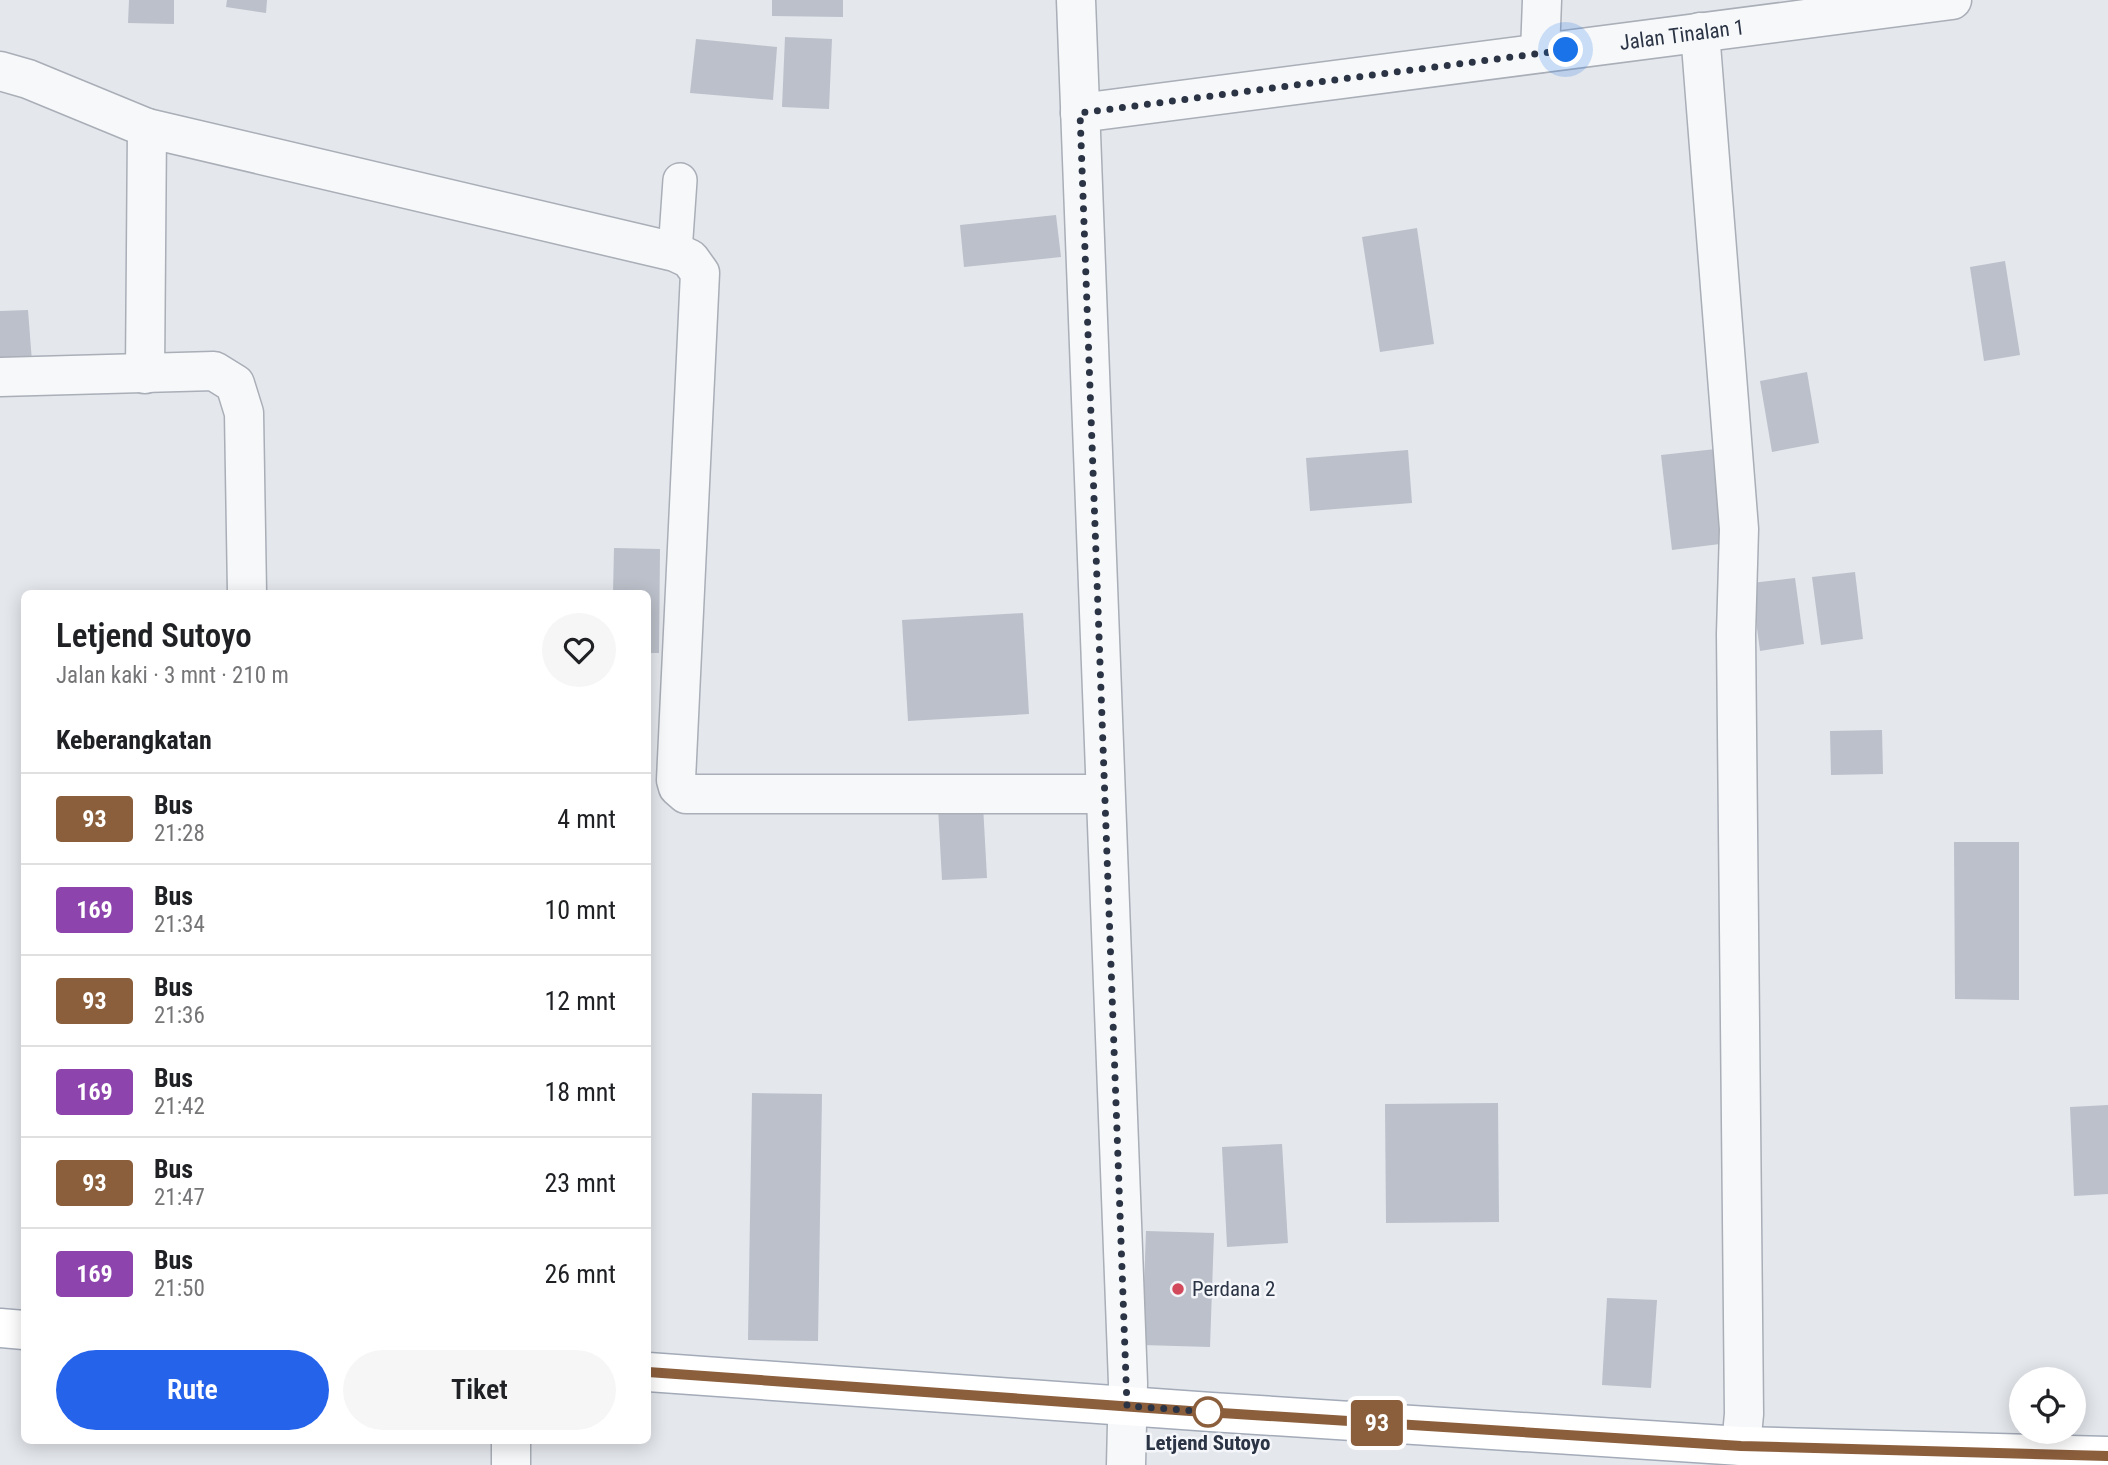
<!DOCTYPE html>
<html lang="id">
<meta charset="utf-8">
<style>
body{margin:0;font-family:"Roboto Condensed",sans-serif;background:#f6f6f6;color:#202124;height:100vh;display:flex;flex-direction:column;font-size:26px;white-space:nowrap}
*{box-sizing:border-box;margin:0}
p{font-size:23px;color:#757577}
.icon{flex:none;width:38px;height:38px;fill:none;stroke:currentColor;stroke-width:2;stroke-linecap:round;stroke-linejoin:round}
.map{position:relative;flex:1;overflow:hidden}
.sheet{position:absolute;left:21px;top:590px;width:630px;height:854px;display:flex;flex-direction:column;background:#fff;border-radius:10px;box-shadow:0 4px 18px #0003}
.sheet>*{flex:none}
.badge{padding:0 14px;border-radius:5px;font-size:24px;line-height:46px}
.tools{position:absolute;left:2009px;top:1367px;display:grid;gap:14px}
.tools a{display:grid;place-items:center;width:77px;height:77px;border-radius:50%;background:#fff;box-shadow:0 4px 18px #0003;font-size:35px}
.you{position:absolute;width:35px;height:35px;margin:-18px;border:5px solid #fff;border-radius:50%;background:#1a73e8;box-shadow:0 0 0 10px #1a73e833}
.map>.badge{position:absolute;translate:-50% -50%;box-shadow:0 0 0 4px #fff}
h2{padding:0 35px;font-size:26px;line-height:63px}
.round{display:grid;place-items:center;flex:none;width:74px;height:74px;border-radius:37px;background:#f6f6f6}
.headline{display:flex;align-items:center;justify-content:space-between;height:119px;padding:0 35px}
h1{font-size:33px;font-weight:600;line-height:52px}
.cta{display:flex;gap:14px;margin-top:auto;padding:14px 35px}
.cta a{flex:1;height:80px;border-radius:42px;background:#2563eb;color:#fff;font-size:28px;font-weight:600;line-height:80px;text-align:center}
.cta a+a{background:#f6f6f6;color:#202124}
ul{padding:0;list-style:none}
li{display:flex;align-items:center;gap:21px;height:91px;padding:0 35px;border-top:2px solid #e0e0e0}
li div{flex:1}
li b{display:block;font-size:26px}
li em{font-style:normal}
li .badge{min-width:77px;font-weight:700;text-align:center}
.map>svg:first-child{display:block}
.building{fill:#bbc0ca}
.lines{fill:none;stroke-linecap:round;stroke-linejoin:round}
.service-casing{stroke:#a9aeb7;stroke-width:36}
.minor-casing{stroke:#a9aeb7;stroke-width:41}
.primary-casing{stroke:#a3abb8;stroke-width:41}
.service{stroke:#f7f8fa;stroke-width:33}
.minor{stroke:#f7f8fa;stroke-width:38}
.primary{stroke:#fff;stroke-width:38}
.line-casing{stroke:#fff;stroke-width:16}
.line{stroke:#8b5e3c;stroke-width:10}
.walk{stroke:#2b3445;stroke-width:7;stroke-dasharray:0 12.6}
.poi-dot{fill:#d1495b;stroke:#f4f6f9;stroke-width:2.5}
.stop-dot{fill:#fff;stroke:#8b5e3c;stroke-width:3.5}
.labels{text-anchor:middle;stroke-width:5;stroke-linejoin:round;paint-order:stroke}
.street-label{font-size:21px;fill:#2b3445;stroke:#f4f6f9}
.poi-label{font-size:21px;fill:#2b3445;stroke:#f4f6f9;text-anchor:start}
.stop-label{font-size:21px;font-weight:bold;fill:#2b3445;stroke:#f4f6f9}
</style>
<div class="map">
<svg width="2108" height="1465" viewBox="0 0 2108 1465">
<rect width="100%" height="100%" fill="#e4e7ec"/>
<g class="building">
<path d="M 129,0 L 174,0 L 174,24 L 128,23 Z"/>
<path d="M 227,0 L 267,0 L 266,13 L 226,7 Z"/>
<path d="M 772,0 L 843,0 L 843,17 L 772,16 Z"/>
<path d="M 785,37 L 832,39 L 829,109 L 782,107 Z"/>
<path d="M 696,39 L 777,47 L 773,100 L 690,93 Z"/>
<path d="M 1056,215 L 1061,257 L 964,267 L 960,225 Z"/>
<path d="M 1417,228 L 1434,344 L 1380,352 L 1362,237 Z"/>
<path d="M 2005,261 L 2020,355 L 1984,361 L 1970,267 Z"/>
<path d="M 28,310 L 32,362 L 0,364 L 0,311 Z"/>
<path d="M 1807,372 L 1819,443 L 1772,452 L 1760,381 Z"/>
<path d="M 1716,449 L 1728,543 L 1672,550 L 1661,455 Z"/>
<path d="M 1408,450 L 1412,503 L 1310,511 L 1306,458 Z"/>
<path d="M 614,548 L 660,549 L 659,653 L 648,653 L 648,593 L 613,593 Z"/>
<path d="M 1855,572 L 1863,639 L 1821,645 L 1812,577 Z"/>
<path d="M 1795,578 L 1804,644 L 1760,651 L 1751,583 Z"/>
<path d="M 1023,613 L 1029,714 L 908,721 L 902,620 Z"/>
<path d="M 1882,730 L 1883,774 L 1831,775 L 1830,731 Z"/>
<path d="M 983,805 L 987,878 L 942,880 L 938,807 Z"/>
<path d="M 1954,842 L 2019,842 L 2019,1000 L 1955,999 Z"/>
<path d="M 752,1093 L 822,1094 L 818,1341 L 748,1340 Z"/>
<path d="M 1498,1103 L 1499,1222 L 1386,1223 L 1385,1104 Z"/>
<path d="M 2108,1105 L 2108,1194 L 2074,1196 L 2070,1107 Z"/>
<path d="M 1282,1144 L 1288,1243 L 1227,1247 L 1222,1147 Z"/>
<path d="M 1146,1231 L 1214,1233 L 1210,1347 L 1142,1345 Z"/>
<path d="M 1607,1298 L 1657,1300 L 1651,1388 L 1602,1385 Z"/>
</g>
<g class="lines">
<g class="service-casing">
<path id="service" d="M 675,252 L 680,180"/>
</g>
<g class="minor-casing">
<g id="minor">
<path d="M 1076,0 L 1128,1383 L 1126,1465"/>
<path d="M 1700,32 L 1739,529 L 1736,634 L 1744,1414 L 1741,1446"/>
<path d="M 1540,53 L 1542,0"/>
<path d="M 0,71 L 28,79 L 147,128 L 145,374"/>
<path id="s1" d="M 1080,113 L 1952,0"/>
<path d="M 147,128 L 675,252 L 690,259 L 700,273 L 676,780 L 678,787 L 686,794 L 1105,794"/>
<path d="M 0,377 L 214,371 L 235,384 L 244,413 L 247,593"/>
<path d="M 511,1465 L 511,1440"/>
</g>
</g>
<g class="primary-casing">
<g id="primary">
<path d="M 0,1328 L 24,1330"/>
<path d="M 648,1372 L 1211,1412 L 1741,1446 L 2108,1456"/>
</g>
</g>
<use href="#service" class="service"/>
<use href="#minor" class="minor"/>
<use href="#primary" class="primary"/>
</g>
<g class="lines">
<g class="line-casing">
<path id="line" d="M 648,1372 L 1190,1411 L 1741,1446 L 2108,1456"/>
</g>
<use href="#line" class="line"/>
<path class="walk" d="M 1208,1412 L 1211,1412 L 1127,1406 L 1080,113 L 1566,50"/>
</g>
<circle class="poi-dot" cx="1178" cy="1289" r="7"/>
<circle class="stop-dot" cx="1208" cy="1412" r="14"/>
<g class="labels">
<g class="street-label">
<text dy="7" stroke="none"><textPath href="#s1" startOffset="607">Jalan Tinalan 1</textPath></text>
</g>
<g class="poi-label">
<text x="1192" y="1296">Perdana 2</text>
</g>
<g class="stop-label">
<text x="1208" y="1450">Letjend Sutoyo</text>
</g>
</g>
</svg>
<div class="tools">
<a><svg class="icon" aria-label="locate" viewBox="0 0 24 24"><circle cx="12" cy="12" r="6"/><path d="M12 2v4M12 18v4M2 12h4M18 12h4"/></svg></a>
</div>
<div class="you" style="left:1566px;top:50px"></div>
<b class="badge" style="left:1377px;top:1423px;background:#8b5e3c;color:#fff">93</b>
<section class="sheet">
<div class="headline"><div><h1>Letjend Sutoyo</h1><p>Jalan kaki · 3 mnt · 210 m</p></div><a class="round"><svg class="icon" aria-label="heart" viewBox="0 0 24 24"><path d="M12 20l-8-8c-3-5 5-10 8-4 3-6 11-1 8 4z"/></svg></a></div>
<h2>Keberangkatan</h2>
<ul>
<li><span class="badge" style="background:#8b5e3c;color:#fff">93</span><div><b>Bus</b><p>21:28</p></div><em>4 mnt</em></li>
<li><span class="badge" style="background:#8e44ad;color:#fff">169</span><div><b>Bus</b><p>21:34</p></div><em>10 mnt</em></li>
<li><span class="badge" style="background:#8b5e3c;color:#fff">93</span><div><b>Bus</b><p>21:36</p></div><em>12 mnt</em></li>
<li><span class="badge" style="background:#8e44ad;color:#fff">169</span><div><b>Bus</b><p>21:42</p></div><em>18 mnt</em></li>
<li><span class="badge" style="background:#8b5e3c;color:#fff">93</span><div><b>Bus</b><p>21:47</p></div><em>23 mnt</em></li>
<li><span class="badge" style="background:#8e44ad;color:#fff">169</span><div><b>Bus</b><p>21:50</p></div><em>26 mnt</em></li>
</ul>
<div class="cta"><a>Rute</a><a>Tiket</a></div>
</section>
</div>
